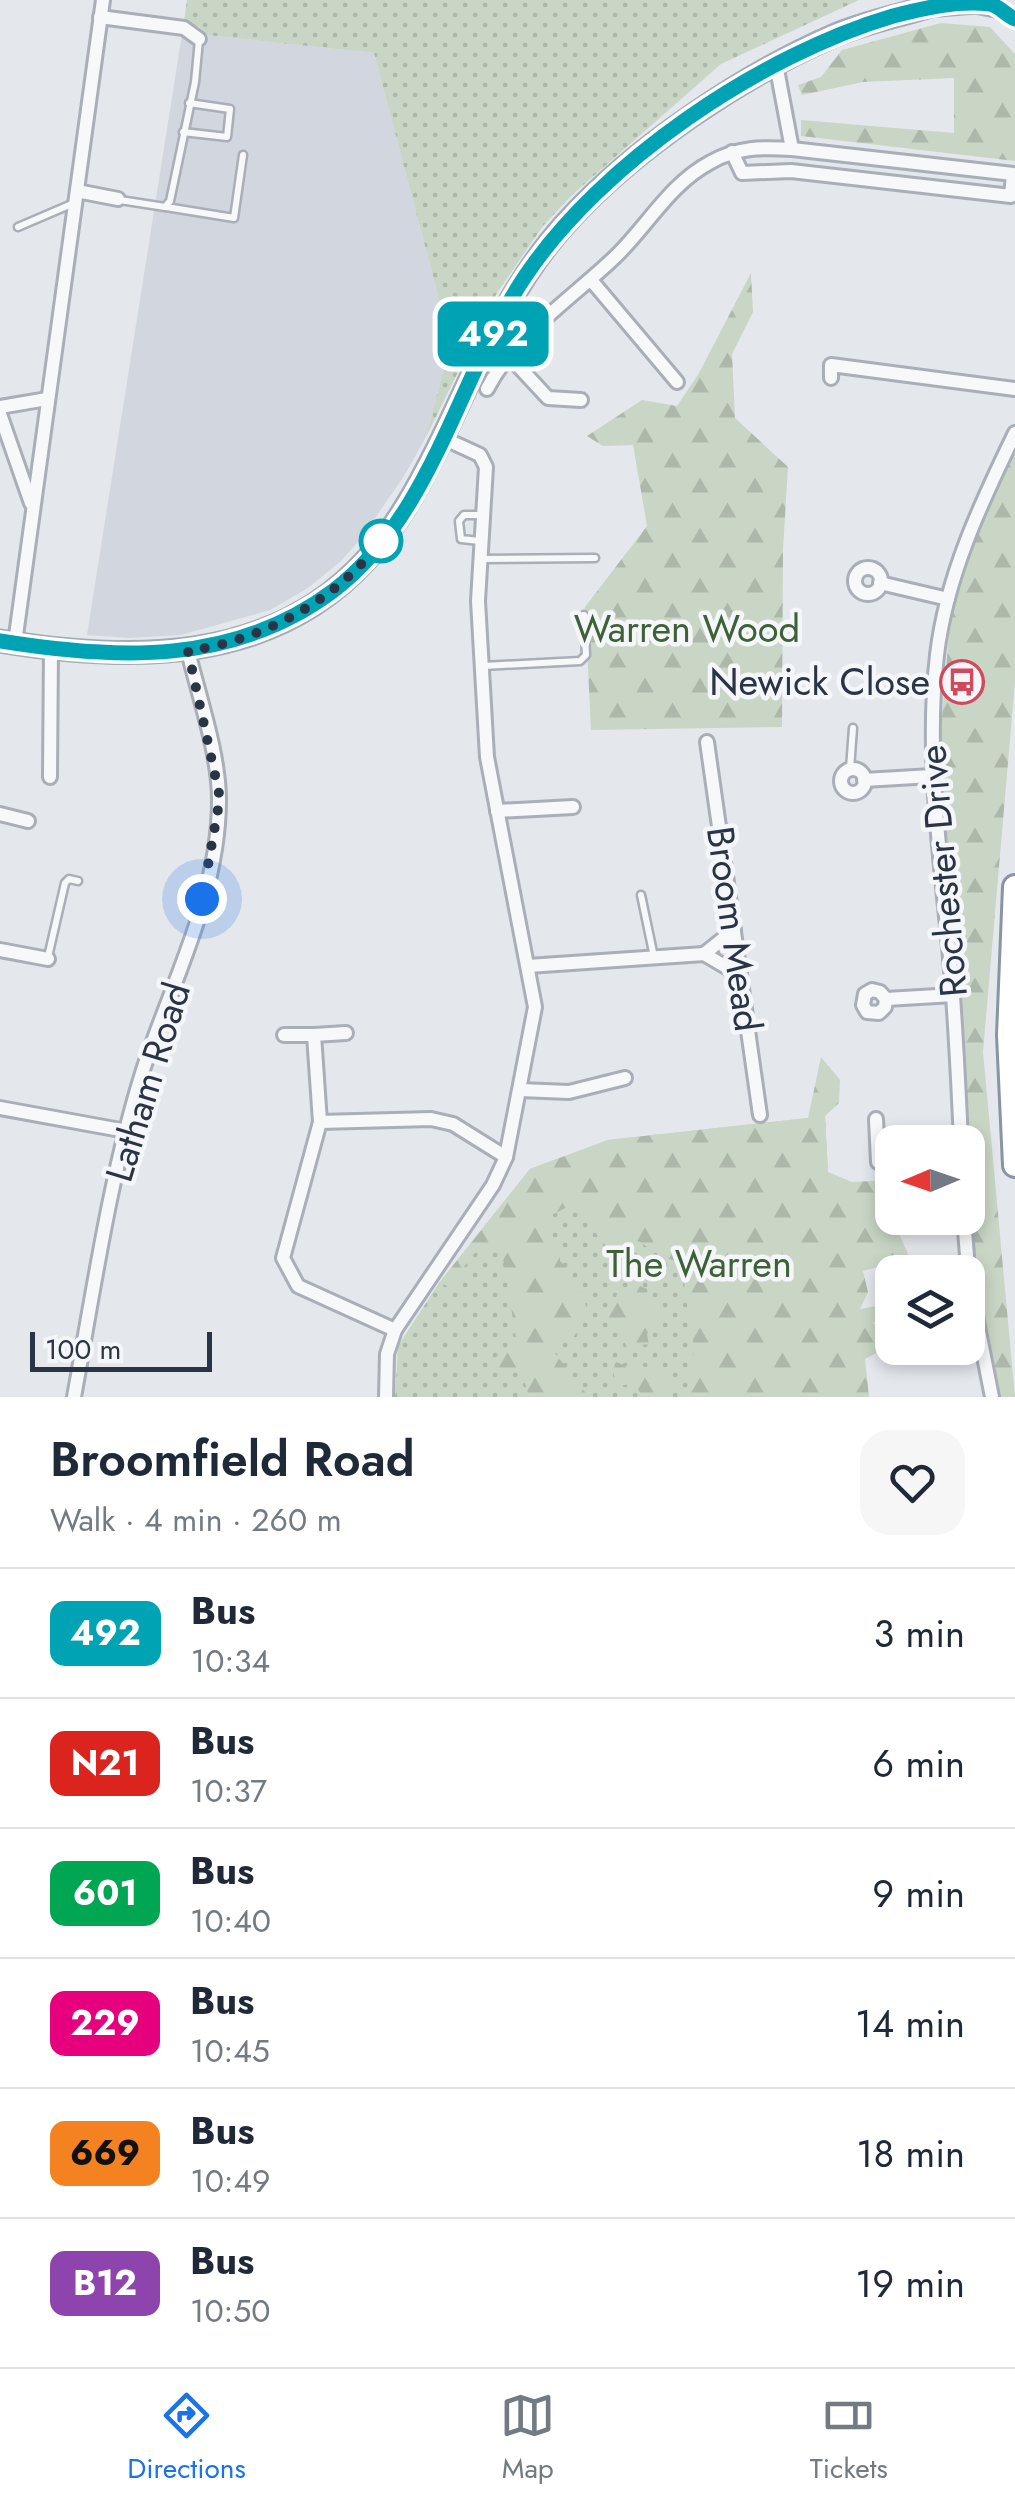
<!DOCTYPE html>
<meta charset="utf-8">
<style>
body{margin:0;font-family:Jost,sans-serif;background:#f6f6f7;color:#1f2937;height:100vh;display:flex;flex-direction:column;font-size:38px;white-space:nowrap}
*{box-sizing:border-box;margin:0}
p{font-size:32px;color:#747a83}
.icon{flex:none;width:55px;height:55px;fill:none;stroke:currentColor;stroke-width:2;stroke-linecap:round;stroke-linejoin:round}
.map{position:relative;height:1397px;overflow:hidden}
.panel{display:flex;flex-direction:column;background:#fff;flex:1}
.panel>*{flex:none}
.badge{padding:0 20px;border-radius:15px;font-size:35px;line-height:65px}
.needle{width:65px;rotate:268deg}
.tools{position:absolute;left:875px;top:1125px;display:grid;gap:20px}
.tools a{display:grid;place-items:center;width:110px;height:110px;border-radius:20px;background:#fff;box-shadow:0 5px 15px #0003;font-size:50px}
.scale{position:absolute;left:30px;bottom:25px;width:182px;box-sizing:border-box;padding-left:10px;border:5px solid #2b3445;border-top:0;font-size:28px;line-height:35px;white-space:nowrap;color:#2b3445;-webkit-text-stroke:8px #f4f6f9;paint-order:stroke}
.you{position:absolute;width:50px;height:50px;margin:-25px;border:8px solid #fff;border-radius:50%;background:#1a73e8;box-shadow:0 0 0 15px #1a73e833}
.map>.badge{position:absolute;translate:-50% -50%;box-shadow:0 0 0 5px #fff}
.round{display:grid;place-items:center;flex:none;width:105px;height:105px;border-radius:30px;background:#f6f6f7}
.overview{display:flex;align-items:center;justify-content:space-between;height:170px;padding:0 50px}
h1{font-size:48px;font-weight:600;line-height:75px}
ul{padding:0;list-style:none}
li{display:flex;align-items:center;gap:30px;height:130px;padding:0 50px;border-top:2px solid #e0e1e3}
li div{flex:1}
li b{display:block;font-size:38px}
li em{font-style:normal}
li .badge{min-width:110px;font-weight:700;text-align:center}
.tab-bar{display:flex;justify-content:space-around;align-items:center;height:140px;border-top:2px solid #e0e1e3;background:#fff;font-size:28px;color:#747a83}
.tab-bar a{display:grid;justify-items:center;gap:5px}
.tab-bar .on{color:#1a73e8}
.map>svg:first-child{display:block}
.built{fill:#d2d6de}
.green{fill:url(#green-dots)}
.forest{fill:url(#forest-firs)}
.lines{fill:none;stroke-linecap:round;stroke-linejoin:round}
.lane-casing{stroke:#a9aeb7;stroke-width:11}
.street-casing{stroke:#a9aeb7;stroke-width:18}
.primary-casing{stroke:#a3abb8;stroke-width:25}
.highway-casing{stroke:#8b94a3;stroke-width:28}
.lane{stroke:#f7f8fa;stroke-width:6}
.street{stroke:#f7f8fa;stroke-width:12}
.primary{stroke:#fff;stroke-width:20}
.highway{stroke:#fff;stroke-width:22}
.line-casing{stroke:#fff;stroke-width:22}
.line{stroke:#00a3b4;stroke-width:15}
.walk{stroke:#2b3445;stroke-width:10;stroke-dasharray:0 18}
.stop-dot{fill:#fff;stroke:#00a3b4;stroke-width:5}
.labels{text-anchor:middle;stroke-width:9;stroke-linejoin:round;paint-order:stroke}
.park-label{font-size:38px;fill:#3f6138;stroke:#f4f6f9}
.poi-label{font-size:38px;fill:#2b3445;stroke:#f4f6f9;text-anchor:end}
.street-label{font-size:38px;fill:#2b3445;stroke:#f4f6f9}
</style>
<div class="map">
<svg width="1015" height="1397" viewBox="0 0 1015 1397">
<defs>
<pattern id="green-dots" width="8" height="8" patternUnits="userSpaceOnUse" patternTransform="scale(2.5)"><rect width="8" height="8" fill="#c9d6c5"/><path d="M2 2h.1M6 6h.1" fill="none" stroke="#adb8ab" stroke-width="1.8" stroke-linecap="round"/></pattern>
<pattern id="forest-firs" width="22" height="20" patternUnits="userSpaceOnUse" patternTransform="scale(2.5)"><rect width="22" height="20" fill="#c9d6c5"/><path d="M5 1l3.5 6h-7zM16 11l3.5 6h-7z" fill="#adb8ab"/></pattern>
</defs>
<rect width="100%" height="100%" fill="#e4e7ec"/>
<path class="built" d="M 182,34 L 194,41 L 206,35 L 374,53 L 449,337 L 448,352 L 426,437 L 404,476 L 362,537 L 341,561 L 308,588 L 270,610 L 181,635 L 129,638 L 87,635 Z"/>
<g class="green">
<path d="M 187,0 L 859,0 L 721,64 L 571,196 L 543,226 L 497,293 L 426,437 L 448,352 L 449,337 L 374,53 L 206,35 L 199,27 L 184,21 Z"/>
<path d="M 825,1116 L 828,1173 L 869,1397 L 395,1397 L 398,1346 L 439,1283 L 530,1169 L 608,1140 Z"/>
</g>
<g class="forest">
<path d="M 941,23 L 990,27 L 1015,54 L 1015,161 L 801,136 L 801,120 L 954,133 L 954,78 L 863,82 L 802,95 L 798,85 L 821,77 L 842,50 Z"/>
<path d="M 751,273 L 753,312 L 732,354 L 735,418 L 788,467 L 783,549 L 782,727 L 591,730 L 585,607 L 647,526 L 633,445 L 603,446 L 587,436 L 642,400 L 677,406 L 699,373 Z"/>
<path d="M 1015,444 L 1015,682 L 983,1052 L 1015,1397 L 992,1397 L 972,1258 L 968,1142 L 964,1142 L 937,777 L 952,598 Z"/>
<path d="M 821,1057 L 840,1080 L 839,1103 L 825,1116 L 828,1172 L 852,1182 L 892,1180 L 892,1198 L 880,1213 L 898,1232 L 910,1258 L 863,1271 L 868,1292 L 860,1309 L 892,1303 L 892,1313 L 873,1323 L 892,1339 L 892,1345 L 865,1359 L 869,1397 L 688,1397 L 694,1349 L 681,1262 L 665,1258 L 630,1236 L 619,1248 L 610,1251 L 594,1231 L 589,1210 L 565,1208 L 542,1220 L 563,1226 L 549,1235 L 560,1245 L 560,1261 L 569,1270 L 571,1285 L 582,1292 L 588,1314 L 573,1338 L 551,1348 L 589,1397 L 529,1397 L 522,1372 L 504,1372 L 495,1363 L 501,1351 L 517,1344 L 499,1234 L 488,1252 L 477,1250 L 463,1268 L 466,1277 L 459,1290 L 439,1283 L 530,1169 L 608,1140 L 808,1118 Z"/>
<path d="M 640,1286 L 647,1289 L 649,1304 L 663,1310 L 662,1318 L 647,1334 L 649,1344 L 627,1347 L 620,1333 L 611,1333 L 606,1314 L 618,1293 Z"/>
<path d="M 616,1362 L 627,1366 L 638,1364 L 673,1379 L 671,1397 L 643,1397 L 635,1385 L 616,1385 L 613,1370 Z"/>
</g>
<g class="lines">
<g class="lane-casing">
<g id="lane">
<path d="M 183,132 L 227,137 L 230,109 L 189,103"/>
<path d="M 120,200 L 165,207 L 170,201 L 195,82 L 199,40"/>
<path d="M 166,207 L 234,218 L 243,155"/>
<path d="M 18,227 L 74,203"/>
<path d="M 480,541 L 461,539 L 459,521 L 464,515 L 482,515"/>
<path d="M 482,559 L 595,558"/>
<path d="M 483,666 L 580,661 L 586,655 L 584,615"/>
<path d="M 850,769 L 853,728"/>
<path d="M 641,895 L 654,957"/>
<path d="M 48,957 L 65,883 L 69,879 L 78,881"/>
</g>
</g>
<g class="street-casing">
<g id="street">
<path d="M 100,17 L 184,28 L 199,39"/>
<path d="M 776,64 L 792,149"/>
<path d="M 77,191 L 118,199"/>
<path d="M 591,280 L 677,382"/>
<path d="M 509,356 L 548,398 L 581,400"/>
<path d="M 831,378 L 831,365 L 1015,389"/>
<path d="M 487,389 C 515,335 570,300 614,258 C 647,227 669,184 711,162 C 737,147 763,147 792,149 L 1013,174 L 1011,196 L 791,171 L 742,173 L 732,152"/>
<path d="M 0,407 L 47,399"/>
<path d="M 0,414 L 31,503"/>
<circle cx="868" cy="581" r="13"/>
<path d="M 880,583 L 948,599"/>
<path d="M 15,643 L 103,0"/>
<path d="M 707,742 L 760,1115"/>
<circle cx="853" cy="781" r="12"/>
<path d="M 50,777 L 51,648"/>
<path d="M 864,780 L 932,776"/>
<path d="M 497,811 L 573,807"/>
<path d="M 0,814 L 28,821"/>
<path d="M 0,950 L 48,959"/>
<path d="M 704,954 L 734,930"/>
<path d="M 528,966 L 704,954 L 740,975"/>
<path d="M 886,999 L 885,1007 L 879,1013 L 867,1012 L 863,1005 L 865,994 L 872,990 L 880,992 L 886,999 L 954,995"/>
<path d="M 284,1035 L 314,1035"/>
<path d="M 520,1090 L 569,1092 L 625,1078"/>
<path d="M 0,1108 L 126,1131"/>
<path d="M 876,1119 L 878,1162"/>
<path d="M 320,1122 L 314,1035 L 346,1033"/>
<path d="M 878,1138 L 961,1136"/>
<path d="M 961,1142 C 958,1074 955,1005 948,937 C 939,843 926,750 937,655 C 946,577 981,503 1015,433"/>
<path d="M 964,1218 L 969,1281 L 992,1397"/>
<path d="M 395,1330 L 298,1286 L 283,1258 L 320,1122 L 431,1119 L 453,1124 L 506,1157"/>
<path d="M 74,1397 C 94,1288 110,1175 143,1070 C 172,982 219,895 219,800 C 219,754 199,697 188,651"/>
<path d="M 386,1397 L 387,1354 L 395,1330 L 493,1185 L 506,1157 L 535,1007 L 487,757 L 478,601 L 486,467 L 480,455 L 443,438"/>
</g>
</g>
<g class="primary-casing">
<g id="primary">
<path d="M 939,5 L 975,2 L 996,6"/>
<path d="M 0,641 C 129,662 272,665 367,559 C 399,524 422,480 443,437 C 479,362 510,284 567,222 C 634,148 742,76 833,36 C 870,20 911,14 948,0"/>
</g>
</g>
<g class="highway-casing">
<path id="highway" d="M 1015,887 L 1009,1035 L 1015,1165"/>
</g>
<use href="#lane" class="lane"/>
<use href="#street" class="street"/>
<use href="#primary" class="primary"/>
<use href="#highway" class="highway"/>
</g>
<g class="lines">
<g class="line-casing">
<path id="line" d="M 0,641 C 116,660 234,665 333,591 C 433,515 458,378 524,278 C 601,162 761,55 893,16 C 924,8 958,0 990,4 C 999,6 1006,15 1015,19"/>
</g>
<use href="#line" class="line"/>
<path class="walk" d="M 202,899 L 220,798 L 188,651 C 262,640 336,601 381,541"/>
</g>
<defs>
<g id="bus-ring" transform="scale(2.25)"><circle r="9.5" fill="#f4f6f9" stroke="#d1495b" stroke-width="1.5"/><path d="M-5-6H5V4H4V6H2V4H-2V6H-4V4H-5ZM-3.5-4V0h7V-4ZM-3.5 1.2v1.5H-2V1.2ZM2 1.2v1.5H3.5V1.2Z" fill="#d1495b"/></g>
</defs>
<g fill-rule="evenodd">
<use href="#bus-ring" x="962" y="682"/>
</g>
<circle class="stop-dot" cx="381" cy="541" r="20"/>
<g class="labels">
<g class="park-label">
<text x="687" y="642">Warren Wood</text>
<text x="699" y="1277">The Warren</text>
</g>
<g class="poi-label">
<text x="930" y="695">Newick Close</text>
</g>
<g class="street-label">
<text transform="translate(943 871) rotate(-95)" y="13">Rochester Drive</text>
<text transform="translate(734 929) rotate(82)" y="13">Broom Mead</text>
<text transform="translate(148 1082) rotate(-73)" y="13">Latham Road</text>
</g>
</g>
</svg>
<div class="tools">
<a><svg class="needle" viewBox="-14 -14 28 28"><path d="M0-13l5 13h-10z" fill="#e53935"/><path d="M0 13l5-13h-10z" fill="#747a83"/></svg></a>
<a><svg class="icon" aria-label="layers" viewBox="0 0 24 24"><path d="M12 4l9 5-9 5-9-5zM3 14l9 5 9-5"/></svg></a>
</div>
<div class="scale">100 m</div>
<div class="you" style="left:202px;top:899px"></div>
<b class="badge" style="left:493px;top:334px;background:#00a3b4;color:#fff">492</b>
</div>
<section class="panel">
<div class="overview"><div><h1>Broomfield Road</h1><p>Walk · 4 min · 260 m</p></div><a class="round"><svg class="icon" aria-label="heart" viewBox="0 0 24 24"><path d="M12 20l-8-8c-3-5 5-10 8-4 3-6 11-1 8 4z"/></svg></a></div>
<ul>
<li><span class="badge" style="background:#00a3b4;color:#fff">492</span><div><b>Bus</b><p>10:34</p></div><em>3 min</em></li>
<li><span class="badge" style="background:#dc241f;color:#fff">N21</span><div><b>Bus</b><p>10:37</p></div><em>6 min</em></li>
<li><span class="badge" style="background:#00a651;color:#fff">601</span><div><b>Bus</b><p>10:40</p></div><em>9 min</em></li>
<li><span class="badge" style="background:#e6007e;color:#fff">229</span><div><b>Bus</b><p>10:45</p></div><em>14 min</em></li>
<li><span class="badge" style="background:#f58220;color:#111">669</span><div><b>Bus</b><p>10:49</p></div><em>18 min</em></li>
<li><span class="badge" style="background:#8e44ad;color:#fff">B12</span><div><b>Bus</b><p>10:50</p></div><em>19 min</em></li>
</ul>
</section>
<nav class="tab-bar">
<a class="on"><svg class="icon" aria-label="directions" viewBox="0 0 24 24"><path d="M12 3l9 9-9 9-9-9zM9 14v-3h6M13 9l2 2-2 2"/></svg>Directions</a>
<a><svg class="icon" aria-label="map" viewBox="0 0 24 24"><path d="M3 6l6-2 6 2 6-2v14l-6 2-6-2-6 2zM9 4v14M15 6v14"/></svg>Map</a>
<a><svg class="icon" aria-label="tickets" viewBox="0 0 24 24"><path d="M3 7h18v10H3zM15 7v10"/></svg>Tickets</a>
</nav>
